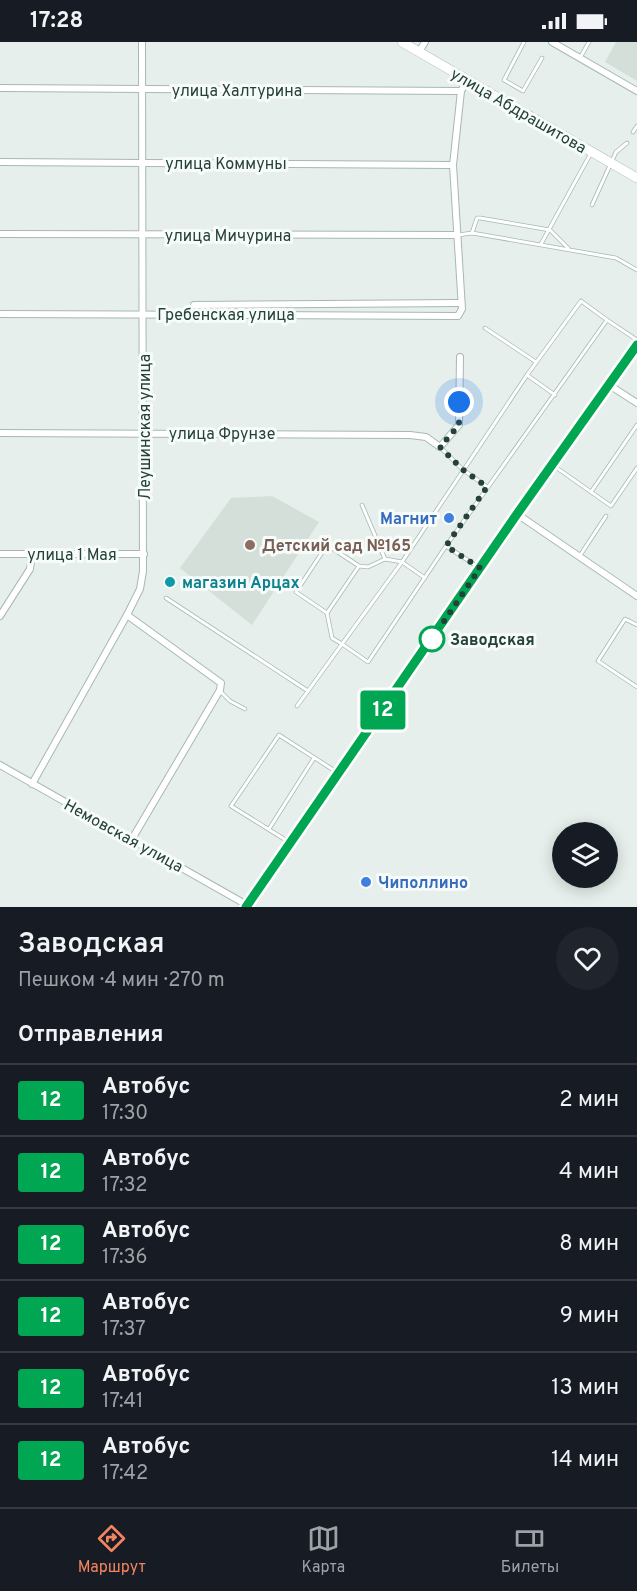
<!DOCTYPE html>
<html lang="ru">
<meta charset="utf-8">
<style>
body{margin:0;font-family:Overpass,sans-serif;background:#20242c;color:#f1f3f6;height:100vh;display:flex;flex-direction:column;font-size:22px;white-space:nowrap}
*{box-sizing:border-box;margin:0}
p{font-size:20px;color:#9ea1a6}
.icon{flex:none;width:33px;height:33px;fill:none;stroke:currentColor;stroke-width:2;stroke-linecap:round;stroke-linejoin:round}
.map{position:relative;height:865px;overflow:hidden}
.drawer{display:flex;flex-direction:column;background:#171b24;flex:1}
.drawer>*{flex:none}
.badge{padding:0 12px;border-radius:4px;font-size:21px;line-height:39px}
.fabs{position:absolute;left:552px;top:780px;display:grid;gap:12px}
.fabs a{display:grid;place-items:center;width:66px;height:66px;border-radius:50%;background:#171b24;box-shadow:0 3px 15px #0003;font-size:30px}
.you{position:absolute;width:30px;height:30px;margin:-15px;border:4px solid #fff;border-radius:50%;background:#1a73e8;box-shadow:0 0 0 9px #1a73e833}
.map>.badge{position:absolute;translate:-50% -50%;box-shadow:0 0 0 3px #fff}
h2{padding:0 18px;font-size:22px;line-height:54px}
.round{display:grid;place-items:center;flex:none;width:63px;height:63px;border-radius:32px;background:#20242c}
.overview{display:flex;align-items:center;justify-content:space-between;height:102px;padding:0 18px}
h1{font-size:28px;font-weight:600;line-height:45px}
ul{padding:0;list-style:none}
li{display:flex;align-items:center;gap:18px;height:72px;padding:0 18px;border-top:2px solid #363941}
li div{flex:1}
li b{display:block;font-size:22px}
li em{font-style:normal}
li .badge{min-width:66px;font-weight:700;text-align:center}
.status{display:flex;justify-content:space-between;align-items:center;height:42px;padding:0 30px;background:#171b24;direction:ltr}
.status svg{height:16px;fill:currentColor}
.dock{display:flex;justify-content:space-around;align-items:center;height:84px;border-top:2px solid #363941;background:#171b24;font-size:16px;color:#9ea1a6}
.dock a{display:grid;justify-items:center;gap:3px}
.dock .active{color:#f4845f}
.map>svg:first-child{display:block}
.built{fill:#d4dfda}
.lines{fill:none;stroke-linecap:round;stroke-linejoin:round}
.lane-casing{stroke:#a8b8b2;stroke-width:4.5}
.street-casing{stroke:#a8b8b2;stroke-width:8}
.secondary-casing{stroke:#a4bbb3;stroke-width:10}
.primary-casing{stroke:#c2cac8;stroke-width:12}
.lane{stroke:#fff;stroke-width:3}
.street{stroke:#fff;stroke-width:6}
.secondary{stroke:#fff;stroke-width:9}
.primary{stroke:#6aa596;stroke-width:10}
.line-casing{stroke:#fff;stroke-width:14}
.line{stroke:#00a651;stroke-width:9}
.walk{stroke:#24423a;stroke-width:6;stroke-dasharray:0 10.8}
.shop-dot{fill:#3f7fe0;stroke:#f7fbf9;stroke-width:2}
.education-dot{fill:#8d6e63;stroke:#f7fbf9;stroke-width:2}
.culture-dot{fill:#0f9aa8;stroke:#f7fbf9;stroke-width:2}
.stop-dot{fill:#fff;stroke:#00a651;stroke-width:3}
.labels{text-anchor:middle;stroke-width:6;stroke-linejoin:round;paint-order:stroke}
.street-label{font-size:16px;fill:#24423a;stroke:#f7fbf9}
.shop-label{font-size:16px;font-weight:bold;fill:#366cbe;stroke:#f7fbf9;text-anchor:end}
.education-label{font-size:16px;font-weight:bold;fill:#785e54;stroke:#f7fbf9;text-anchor:start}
.culture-label{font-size:16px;font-weight:bold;fill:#0d838f;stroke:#f7fbf9;text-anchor:start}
.stop-label{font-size:16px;font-weight:bold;fill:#24423a;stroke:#f7fbf9;text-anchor:start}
</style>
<div class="status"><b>17:28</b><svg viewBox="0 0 49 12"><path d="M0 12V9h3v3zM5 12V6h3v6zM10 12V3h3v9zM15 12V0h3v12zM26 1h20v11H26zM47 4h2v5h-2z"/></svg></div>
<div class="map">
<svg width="637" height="865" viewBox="0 0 637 865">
<rect width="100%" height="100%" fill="#e6efeb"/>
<g class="built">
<path d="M 616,0 L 637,0 L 637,39 L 605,20 Z"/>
<path d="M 272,454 L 319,480 L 252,583 L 180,526 L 231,456 Z"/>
</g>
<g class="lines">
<g class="lane-casing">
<g id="lane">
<path d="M 524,0 L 504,38 L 523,49 L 542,16"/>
<path d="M 580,16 L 589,0"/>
<path d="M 633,90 L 637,84"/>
<path d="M 592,163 L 616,110 L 627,101"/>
<path d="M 472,191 L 477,176 L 480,176 L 550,188 L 568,206"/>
<path d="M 458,193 L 472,191 L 616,216 L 637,228"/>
<path d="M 541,202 L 591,111"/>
<path d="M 485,286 L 536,320"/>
<path d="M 555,353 L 527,333 L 581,259 L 607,278"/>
<path d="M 441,406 L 462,427 L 486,444"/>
<path d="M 554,424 L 611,464 L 637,426"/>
<path d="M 591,450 L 637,383"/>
<path d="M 362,463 L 385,517"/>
<path d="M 579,515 L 606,474"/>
<path d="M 359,524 L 327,571 L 296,550 L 327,503 L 359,524 L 368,525 L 385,517 L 402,520 L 425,536"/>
<path d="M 478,525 L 446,504 L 607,278 L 637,298"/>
<path d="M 166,556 L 308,649 L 342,602 L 368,620 L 446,504"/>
<path d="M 327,571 L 332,596 L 342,602 L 402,520 L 527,333"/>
<path d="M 637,583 L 625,577 L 598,619 L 637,645"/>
<path d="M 221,650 L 230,659 L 245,667"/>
<path d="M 297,664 L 308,649"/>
<path d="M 269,787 L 314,716"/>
<path d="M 289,800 L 231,764 L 279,693 L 335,729"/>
</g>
</g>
<g class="street-casing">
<g id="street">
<path d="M 552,0 L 637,49"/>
<path d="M 419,10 L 425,0"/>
<path d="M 0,46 L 461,49 L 468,38"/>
<path d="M 0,120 L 453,123"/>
<path d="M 0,192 L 456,193"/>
<path d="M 194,263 L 461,261"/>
<path d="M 0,272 L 458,274 L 462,267 L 453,123 L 461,49"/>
<path d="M 609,343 L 637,361"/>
<path d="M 0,391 L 410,393 L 426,395 L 440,405 L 459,383 L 460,315"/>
<path d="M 517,472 L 637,554"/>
<path d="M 0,512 L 144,512"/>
<path d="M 127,573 L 221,641 L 220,648 L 132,797"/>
<path d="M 0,574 L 30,527 L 32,512"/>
<path d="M 0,723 L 247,863"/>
<path d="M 32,742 L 127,573 L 140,547 L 143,529 L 142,0"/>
</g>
</g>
<g class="secondary-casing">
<path id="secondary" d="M 402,0 L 637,136"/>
</g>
<g class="primary-casing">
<path id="primary" d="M 246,865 L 517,472 L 637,303"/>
</g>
<use href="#lane" class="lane"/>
<use href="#street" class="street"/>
<use href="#secondary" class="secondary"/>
<use href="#primary" class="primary"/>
</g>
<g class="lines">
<g class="line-casing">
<path id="line" d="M 246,865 L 517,472 L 637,303"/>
</g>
<use href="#line" class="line"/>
<path class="walk" d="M 432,597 L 480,526 L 446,504 L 487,445 L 462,427 L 440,405 L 459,383 L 459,360"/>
</g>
<g class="shop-dot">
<circle cx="449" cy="476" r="6"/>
<circle cx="366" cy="840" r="6"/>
</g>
<circle class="education-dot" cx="250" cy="503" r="6"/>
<circle class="culture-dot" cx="170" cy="540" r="6"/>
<circle class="stop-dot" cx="432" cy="597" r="12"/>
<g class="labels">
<g class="street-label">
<text x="237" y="54">улица Халтурина</text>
<text transform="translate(519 68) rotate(30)" y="6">улица Абдрашитова</text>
<text x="226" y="127">улица Коммуны</text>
<text x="228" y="199">улица Мичурина</text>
<text x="226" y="278">Гребенская улица</text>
<text transform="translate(144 385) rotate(-90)" y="6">Леушинская улица</text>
<text x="222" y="397">улица Фрунзе</text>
<text x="72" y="518">улица 1 Мая</text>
<text transform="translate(124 793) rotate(29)" y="6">Немовская улица</text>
</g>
<g class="shop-label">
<text x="437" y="482">Магнит</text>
<text x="378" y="846" text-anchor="start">Чиполлино</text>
</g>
<g class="education-label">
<text x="262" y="509">Детский сад №165</text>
</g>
<g class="culture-label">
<text x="182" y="546">магазин Арцах</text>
</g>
<g class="stop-label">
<text x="450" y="603">Заводская</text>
</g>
</g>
</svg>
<div class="fabs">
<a><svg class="icon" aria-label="layers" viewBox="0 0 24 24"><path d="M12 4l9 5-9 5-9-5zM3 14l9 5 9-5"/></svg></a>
</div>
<div class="you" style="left:459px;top:360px"></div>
<b class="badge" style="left:383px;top:668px;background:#00a651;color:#fff">12</b>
</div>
<section class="drawer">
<div class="overview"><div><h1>Заводская</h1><p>Пешком · 4 мин · 270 m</p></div><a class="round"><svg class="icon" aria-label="heart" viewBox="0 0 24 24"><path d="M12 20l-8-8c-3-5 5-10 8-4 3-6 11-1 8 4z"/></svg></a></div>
<h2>Отправления</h2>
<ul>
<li><span class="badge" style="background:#00a651;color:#fff">12</span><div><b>Автобус</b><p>17:30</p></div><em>2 мин</em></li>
<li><span class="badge" style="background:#00a651;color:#fff">12</span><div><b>Автобус</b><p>17:32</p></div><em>4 мин</em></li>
<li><span class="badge" style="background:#00a651;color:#fff">12</span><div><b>Автобус</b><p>17:36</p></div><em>8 мин</em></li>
<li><span class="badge" style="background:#00a651;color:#fff">12</span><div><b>Автобус</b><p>17:37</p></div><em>9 мин</em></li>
<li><span class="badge" style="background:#00a651;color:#fff">12</span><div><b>Автобус</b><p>17:41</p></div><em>13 мин</em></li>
<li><span class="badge" style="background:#00a651;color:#fff">12</span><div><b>Автобус</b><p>17:42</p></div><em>14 мин</em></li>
</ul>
</section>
<nav class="dock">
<a class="active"><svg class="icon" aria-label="directions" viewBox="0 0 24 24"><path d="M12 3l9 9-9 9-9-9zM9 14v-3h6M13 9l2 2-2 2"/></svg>Маршрут</a>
<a><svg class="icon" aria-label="map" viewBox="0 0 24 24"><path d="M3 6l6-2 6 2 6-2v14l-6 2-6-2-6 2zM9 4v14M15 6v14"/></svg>Карта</a>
<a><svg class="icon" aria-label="tickets" viewBox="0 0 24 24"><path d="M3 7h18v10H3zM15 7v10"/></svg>Билеты</a>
</nav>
